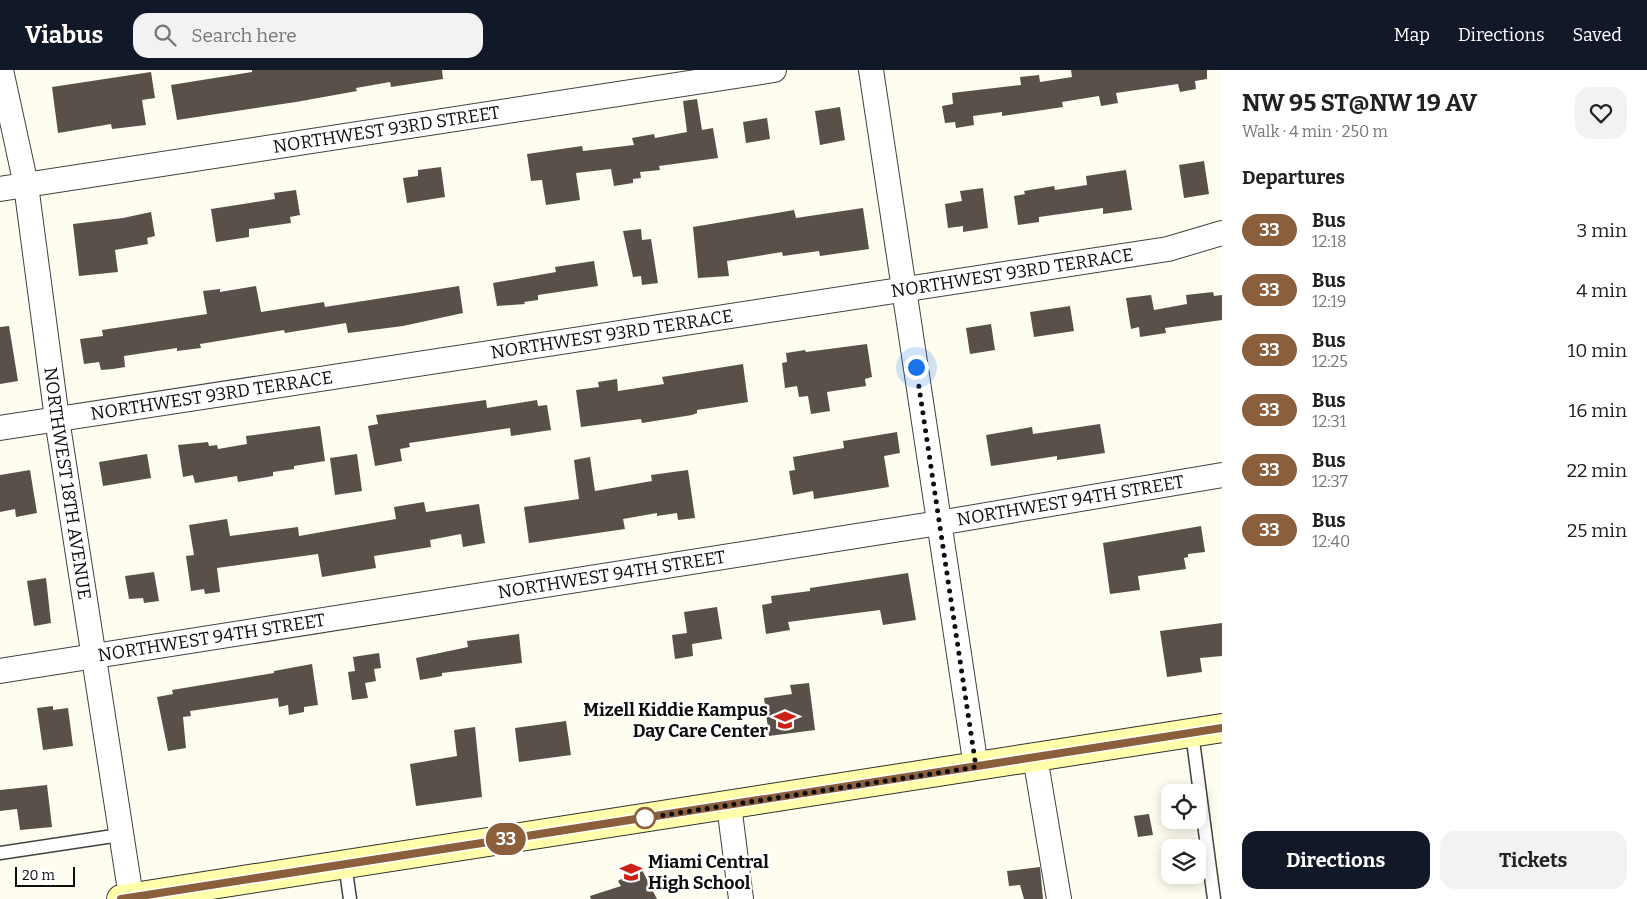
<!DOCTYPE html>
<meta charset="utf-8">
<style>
body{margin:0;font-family:Bitter,serif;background:#f2f2f2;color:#222;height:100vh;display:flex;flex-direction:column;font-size:19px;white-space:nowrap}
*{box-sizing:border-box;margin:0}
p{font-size:16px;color:#767676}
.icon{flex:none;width:28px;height:28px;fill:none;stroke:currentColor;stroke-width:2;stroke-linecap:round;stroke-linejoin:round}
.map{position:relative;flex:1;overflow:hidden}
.panel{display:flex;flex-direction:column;background:#fff;width:425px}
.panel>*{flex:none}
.badge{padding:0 10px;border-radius:16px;font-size:18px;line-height:32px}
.buttons{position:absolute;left:1161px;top:714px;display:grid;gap:10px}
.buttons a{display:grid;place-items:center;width:45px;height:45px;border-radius:10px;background:#fff;box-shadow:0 2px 12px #0003;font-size:25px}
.scale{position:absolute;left:15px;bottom:12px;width:60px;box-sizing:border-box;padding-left:5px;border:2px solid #0e0e0e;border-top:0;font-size:14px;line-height:18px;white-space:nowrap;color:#0e0e0e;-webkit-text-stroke:4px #fff;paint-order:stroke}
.you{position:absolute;width:25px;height:25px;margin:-12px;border:4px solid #fff;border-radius:50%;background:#1a73e8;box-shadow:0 0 0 8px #1a73e833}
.map>.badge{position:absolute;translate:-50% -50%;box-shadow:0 0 0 2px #fff}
h2{padding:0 20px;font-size:19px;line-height:45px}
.round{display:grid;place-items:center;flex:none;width:52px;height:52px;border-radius:15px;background:#f2f2f2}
.summary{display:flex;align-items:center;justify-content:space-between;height:85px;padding:0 20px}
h1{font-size:24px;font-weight:700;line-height:38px}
.primary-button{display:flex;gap:10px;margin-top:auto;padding:10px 20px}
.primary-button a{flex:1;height:58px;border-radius:15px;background:#111827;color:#fff;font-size:20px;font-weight:700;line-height:58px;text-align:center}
.primary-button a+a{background:#f2f2f2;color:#222}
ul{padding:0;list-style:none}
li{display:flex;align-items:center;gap:15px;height:60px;padding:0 20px}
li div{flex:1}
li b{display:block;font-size:19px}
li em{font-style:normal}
li .badge{min-width:55px;font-weight:700;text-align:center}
header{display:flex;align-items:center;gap:30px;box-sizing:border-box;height:70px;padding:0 25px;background:#111827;color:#fff}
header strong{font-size:24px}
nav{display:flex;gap:28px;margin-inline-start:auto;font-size:18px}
.search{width:350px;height:45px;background:#f2f2f2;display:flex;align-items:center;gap:12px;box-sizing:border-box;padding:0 18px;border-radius:15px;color:#767676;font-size:19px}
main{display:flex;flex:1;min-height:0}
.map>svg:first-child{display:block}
.building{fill:#585049}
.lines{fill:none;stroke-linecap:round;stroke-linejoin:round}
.lane-casing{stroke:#414141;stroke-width:15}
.street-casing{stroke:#414141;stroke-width:26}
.secondary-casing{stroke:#303030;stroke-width:30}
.lane{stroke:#fff;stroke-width:12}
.street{stroke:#fff;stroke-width:24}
.secondary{stroke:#fffeaa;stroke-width:28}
.line-casing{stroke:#fff;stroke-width:11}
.line{stroke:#8b5e3c;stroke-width:8}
.walk{stroke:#0e0e0e;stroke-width:5;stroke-dasharray:0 9}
.stop-dot{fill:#fff;stroke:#8b5e3c;stroke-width:2.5}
.labels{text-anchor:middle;stroke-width:5;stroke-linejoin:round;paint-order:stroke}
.street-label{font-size:18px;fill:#0e0e0e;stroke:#fff}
.poi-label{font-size:18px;font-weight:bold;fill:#0e0e0e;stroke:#fff;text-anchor:end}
</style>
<header>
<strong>Viabus</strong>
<div class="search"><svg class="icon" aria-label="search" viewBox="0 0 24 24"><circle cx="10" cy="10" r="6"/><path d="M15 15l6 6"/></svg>Search here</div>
<nav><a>Map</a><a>Directions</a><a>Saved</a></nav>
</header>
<main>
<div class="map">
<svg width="1222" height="829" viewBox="0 0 1222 829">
<rect width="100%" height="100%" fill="#fffdef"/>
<g class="building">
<path d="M 252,0 L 442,0 L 443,9 L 391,17 L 390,12 L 356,18 L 357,21 L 296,32 L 177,50 L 171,15 L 252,2 Z"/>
<path d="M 1071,0 L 1207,0 L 1207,9 L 1195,11 L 1196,19 L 1180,22 L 1178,14 L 1116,23 L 1118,33 L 1101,36 L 1099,26 L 1062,32 L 1063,37 L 1002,46 L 1002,42 L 973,46 L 974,55 L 956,58 L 955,52 L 945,53 L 942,36 L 953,34 L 952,23 L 1021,15 L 1020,7 L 1039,5 L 1040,12 L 1072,7 Z"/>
<path d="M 151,2 L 155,28 L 142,30 L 146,55 L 112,59 L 111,54 L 58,63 L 52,17 Z"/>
<path d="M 697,29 L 702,60 L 713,58 L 718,88 L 659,96 L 660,100 L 640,102 L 641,108 L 633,109 L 633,113 L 614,116 L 611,99 L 576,103 L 580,130 L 546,135 L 542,110 L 531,111 L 527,84 L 582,76 L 583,81 L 634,75 L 632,68 L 654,64 L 655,68 L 687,62 L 683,31 Z"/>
<path d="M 840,37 L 845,70 L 820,75 L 815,41 Z"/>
<path d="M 767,48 L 770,69 L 746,73 L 743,52 Z"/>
<path d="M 1204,91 L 1209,124 L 1184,128 L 1179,95 Z"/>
<path d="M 441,97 L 445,127 L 407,133 L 403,108 L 418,106 L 418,100 Z"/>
<path d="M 1126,100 L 1132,140 L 1103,144 L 1103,138 L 1039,147 L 1039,152 L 1018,155 L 1014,126 L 1025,124 L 1024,121 L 1054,116 L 1055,120 L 1087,115 L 1086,106 Z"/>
<path d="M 983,118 L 988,158 L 963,162 L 963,156 L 948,158 L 945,134 L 962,131 L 960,121 Z"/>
<path d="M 296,120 L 300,145 L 290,147 L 291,153 L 249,159 L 249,167 L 216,172 L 211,139 L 275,129 L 274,123 Z"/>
<path d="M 863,138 L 869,179 L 820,186 L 819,181 L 783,186 L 782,182 L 727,191 L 729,206 L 698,208 L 693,157 L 794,140 L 796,148 Z"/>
<path d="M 151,142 L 155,166 L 147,168 L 148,174 L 115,180 L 118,202 L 79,206 L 73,154 L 123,148 Z"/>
<path d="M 641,159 L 642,170 L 651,169 L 658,213 L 642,215 L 641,206 L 633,207 L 623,161 Z"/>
<path d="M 594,191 L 598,216 L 538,225 L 538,230 L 524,232 L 525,234 L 497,236 L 493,213 L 556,202 L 555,197 Z"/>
<path d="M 256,216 L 261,242 L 324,232 L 325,237 L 459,216 L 463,243 L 403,256 L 348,263 L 346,253 L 285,263 L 284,260 L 200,274 L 201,278 L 177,281 L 177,278 L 124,286 L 125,297 L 113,299 L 101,300 L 99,292 L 84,294 L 80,269 L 103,266 L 102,260 L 207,244 L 203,221 L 220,219 L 220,222 Z"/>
<path d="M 1213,222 L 1214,226 L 1222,225 L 1222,250 L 1165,258 L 1166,263 L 1140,267 L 1139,257 L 1131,259 L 1126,228 L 1151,225 L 1154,240 L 1187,234 L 1186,225 Z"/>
<path d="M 1070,236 L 1074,261 L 1034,267 L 1030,242 Z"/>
<path d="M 991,254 L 995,280 L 970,284 L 966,258 Z"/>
<path d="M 9,256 L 18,311 L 0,314 L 0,257 Z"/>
<path d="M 867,274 L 872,307 L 865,309 L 866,316 L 827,322 L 830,341 L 811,344 L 808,326 L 799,327 L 797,316 L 785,318 L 782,293 L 787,292 L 786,283 L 805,280 L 806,282 Z"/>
<path d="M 743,294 L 748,332 L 697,340 L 697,343 L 692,345 L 642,353 L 641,349 L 581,357 L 576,320 L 599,317 L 598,312 L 617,309 L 618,321 L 664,314 L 662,307 Z"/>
<path d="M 486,330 L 487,338 L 537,330 L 538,336 L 547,335 L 551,360 L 511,366 L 510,358 L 409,373 L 410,377 L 400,379 L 402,391 L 375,396 L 368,356 L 378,354 L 376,345 Z"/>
<path d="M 1100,354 L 1105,383 L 1057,390 L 1057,386 L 991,396 L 986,365 L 1032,357 L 1033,364 Z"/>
<path d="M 320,356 L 325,391 L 294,396 L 294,399 L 273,402 L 273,406 L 238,412 L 237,406 L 195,413 L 193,405 L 183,407 L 178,375 L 208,372 L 209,376 L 217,375 L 218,379 L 247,374 L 246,366 Z"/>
<path d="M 897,362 L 900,383 L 884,386 L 889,417 L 814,429 L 813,421 L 793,425 L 789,401 L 795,400 L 793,387 L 844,378 L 843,371 Z"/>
<path d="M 147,384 L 151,408 L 103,416 L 99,392 Z"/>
<path d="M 357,384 L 362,421 L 335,425 L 330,388 Z"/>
<path d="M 590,387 L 595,421 L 652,411 L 651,405 L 688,400 L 695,448 L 678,450 L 677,443 L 657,446 L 657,443 L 623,449 L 625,459 L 529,473 L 524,437 L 579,429 L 574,390 Z"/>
<path d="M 30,400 L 37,443 L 16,447 L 15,439 L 0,442 L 0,405 Z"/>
<path d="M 424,432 L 426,442 L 479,434 L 485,473 L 463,477 L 461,464 L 430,470 L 431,477 L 374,486 L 376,498 L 322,507 L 318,484 L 217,498 L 220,522 L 205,524 L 204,519 L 191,521 L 186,486 L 194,485 L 189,455 L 227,449 L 230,466 L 298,457 L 299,466 L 396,449 L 394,437 Z"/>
<path d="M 1201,456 L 1205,482 L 1188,484 L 1188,487 L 1184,488 L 1186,499 L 1138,506 L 1140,520 L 1110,524 L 1103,473 Z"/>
<path d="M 154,502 L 159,531 L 144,533 L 143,528 L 129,529 L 125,506 Z"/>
<path d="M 908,503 L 916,550 L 883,555 L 880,540 L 788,552 L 790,560 L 766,564 L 762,535 L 772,533 L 771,526 L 810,521 L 810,518 Z"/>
<path d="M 46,508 L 51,553 L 34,556 L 27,511 Z"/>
<path d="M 717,537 L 722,569 L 692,574 L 693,586 L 675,589 L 672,565 L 687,563 L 684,542 Z"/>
<path d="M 1222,553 L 1222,586 L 1200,588 L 1202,602 L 1167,607 L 1160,561 Z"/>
<path d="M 519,564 L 522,593 L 442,603 L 442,606 L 420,610 L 416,588 L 468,577 L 467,571 Z"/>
<path d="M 379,583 L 381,598 L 374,599 L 376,611 L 365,613 L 368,628 L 352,630 L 348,602 L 355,601 L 353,587 Z"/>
<path d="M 312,594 L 318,635 L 304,637 L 304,642 L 289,645 L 288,635 L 279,637 L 278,628 L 190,641 L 191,646 L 183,647 L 186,678 L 168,681 L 157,627 L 173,624 L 172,620 L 274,603 L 274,601 Z"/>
<path d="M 809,613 L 815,660 L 769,666 L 764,628 L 792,624 L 790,615 Z"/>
<path d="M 53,636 L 53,640 L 68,638 L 73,676 L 43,680 L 37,638 Z"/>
<path d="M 566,651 L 571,685 L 519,692 L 515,658 Z"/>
<path d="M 475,657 L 482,727 L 416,736 L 410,694 L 457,686 L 454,660 Z"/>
<path d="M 47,715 L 52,757 L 20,760 L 17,739 L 0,741 L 0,720 Z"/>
<path d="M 1149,744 L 1153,765 L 1138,767 L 1134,746 Z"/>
<path d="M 1040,797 L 1043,829 L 1024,829 L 1020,815 L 1009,816 L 1007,801 Z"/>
<path d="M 641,798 L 657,829 L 591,829 L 590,826 L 621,816 L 618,811 Z"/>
</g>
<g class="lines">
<g class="lane-casing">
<g id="lane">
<path d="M 1192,663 L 1214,829"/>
<path d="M 0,783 L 120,765"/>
<path d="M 345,794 L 350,829"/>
</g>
</g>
<g class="street-casing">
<g id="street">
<path id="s1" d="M 1,0 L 26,115 L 57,349 L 131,827"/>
<path d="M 871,0 L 976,697"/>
<path id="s2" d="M 0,119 L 774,0"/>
<path id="s3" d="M 0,358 L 1168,179 L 1222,163"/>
<path id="s4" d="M 0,601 L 939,453 L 1222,405"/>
<path d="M 1035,687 L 1059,829"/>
<path d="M 729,735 L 741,829"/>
</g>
</g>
<g class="secondary-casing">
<path id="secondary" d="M 121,829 L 1222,658"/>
</g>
<use href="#lane" class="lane"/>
<use href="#street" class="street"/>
<use href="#secondary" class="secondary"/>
</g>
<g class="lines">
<g class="line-casing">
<path id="line" d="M 121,829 L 1222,658"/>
</g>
<use href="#line" class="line"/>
<path class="walk" d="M 645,748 L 976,697 L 916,297"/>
</g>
<defs>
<g id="school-bare" transform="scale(1.725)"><path d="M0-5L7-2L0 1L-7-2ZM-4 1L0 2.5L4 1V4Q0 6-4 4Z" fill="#cd2117" stroke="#fff" stroke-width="2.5" paint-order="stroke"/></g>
</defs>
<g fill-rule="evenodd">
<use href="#school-bare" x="785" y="650"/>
<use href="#school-bare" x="631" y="802"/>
</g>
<circle class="stop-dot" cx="645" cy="748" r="10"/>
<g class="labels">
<g class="street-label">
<text dy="6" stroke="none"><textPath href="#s2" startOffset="391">NORTHWEST 93RD STREET</textPath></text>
<text dy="6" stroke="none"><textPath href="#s3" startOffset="1024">NORTHWEST 93RD TERRACE</textPath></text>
<text dy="6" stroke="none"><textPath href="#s3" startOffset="619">NORTHWEST 93RD TERRACE</textPath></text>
<text dy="6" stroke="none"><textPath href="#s3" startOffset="214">NORTHWEST 93RD TERRACE</textPath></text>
<text dy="6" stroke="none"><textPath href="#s1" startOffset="419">NORTHWEST 18TH AVENUE</textPath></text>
<text dy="6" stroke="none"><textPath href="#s4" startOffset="1084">NORTHWEST 94TH STREET</textPath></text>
<text dy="6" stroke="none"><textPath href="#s4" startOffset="619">NORTHWEST 94TH STREET</textPath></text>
<text dy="6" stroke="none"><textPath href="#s4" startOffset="214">NORTHWEST 94TH STREET</textPath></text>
</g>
<g class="poi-label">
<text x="768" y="646">Mizell Kiddie Kampus<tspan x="768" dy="21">Day Care Center</tspan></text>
<text x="648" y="798" text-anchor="start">Miami Central<tspan x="648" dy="21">High School</tspan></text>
</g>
</g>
</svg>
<div class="buttons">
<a><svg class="icon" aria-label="locate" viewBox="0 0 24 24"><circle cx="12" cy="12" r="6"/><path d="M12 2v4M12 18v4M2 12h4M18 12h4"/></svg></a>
<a><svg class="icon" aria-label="layers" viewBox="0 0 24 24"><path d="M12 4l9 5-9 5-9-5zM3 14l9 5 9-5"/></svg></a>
</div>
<div class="scale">20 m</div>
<div class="you" style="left:916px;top:297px"></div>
<b class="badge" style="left:506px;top:769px;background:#8b5e3c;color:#fff">33</b>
</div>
<section class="panel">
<div class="summary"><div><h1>NW 95 ST@NW 19 AV</h1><p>Walk · 4 min · 250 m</p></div><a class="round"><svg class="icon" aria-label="heart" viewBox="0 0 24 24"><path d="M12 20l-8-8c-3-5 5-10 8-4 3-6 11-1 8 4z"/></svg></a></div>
<h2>Departures</h2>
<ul>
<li><span class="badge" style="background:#8b5e3c;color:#fff">33</span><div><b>Bus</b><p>12:18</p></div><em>3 min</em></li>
<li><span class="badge" style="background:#8b5e3c;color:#fff">33</span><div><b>Bus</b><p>12:19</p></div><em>4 min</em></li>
<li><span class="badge" style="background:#8b5e3c;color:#fff">33</span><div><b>Bus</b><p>12:25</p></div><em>10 min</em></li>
<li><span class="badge" style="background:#8b5e3c;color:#fff">33</span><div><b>Bus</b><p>12:31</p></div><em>16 min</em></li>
<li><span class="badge" style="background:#8b5e3c;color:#fff">33</span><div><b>Bus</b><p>12:37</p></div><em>22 min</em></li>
<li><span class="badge" style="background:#8b5e3c;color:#fff">33</span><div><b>Bus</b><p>12:40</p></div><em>25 min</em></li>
</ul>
<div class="primary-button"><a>Directions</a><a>Tickets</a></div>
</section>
</main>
